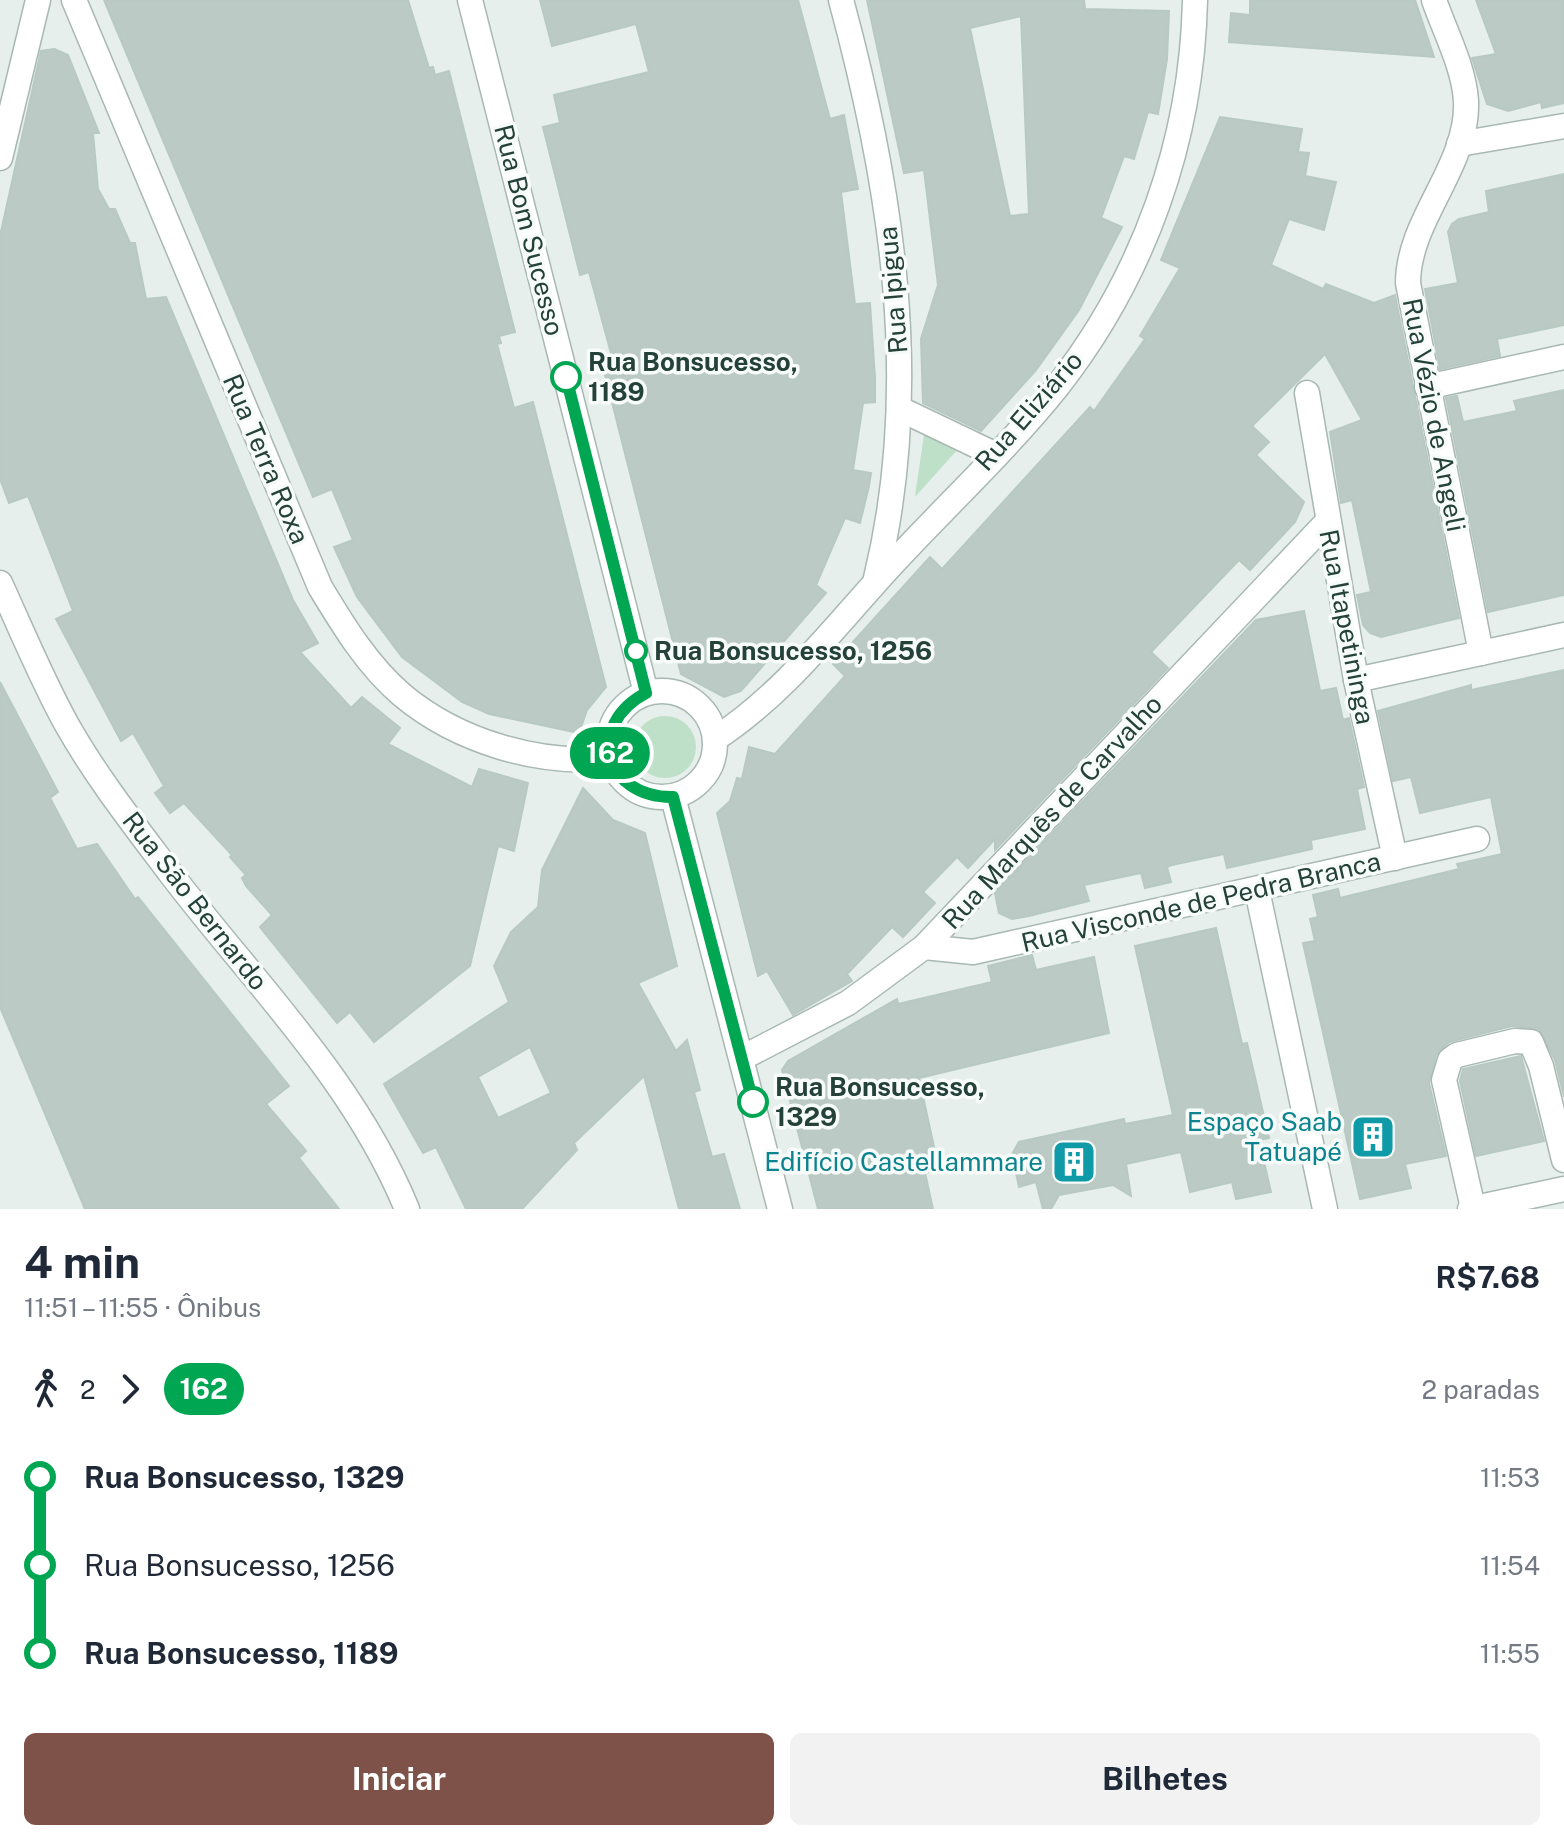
<!DOCTYPE html>
<html lang="pt">
<meta charset="utf-8">
<style>
body{margin:0;font-family:"Public Sans",sans-serif;background:#f2f2f3;color:#1f2937;height:100vh;display:flex;flex-direction:column;font-size:30px;white-space:nowrap}
*{box-sizing:border-box;margin:0}
p{font-size:26px;color:#747a83}
.icon{flex:none;width:44px;height:44px;fill:none;stroke:currentColor;stroke-width:2;stroke-linecap:round;stroke-linejoin:round}
.map{position:relative;height:1209px;overflow:hidden}
.details{display:flex;flex-direction:column;background:#fff;flex:1}
.details>*{flex:none}
.badge{padding:0 16px;border-radius:26px;font-size:28px;line-height:52px}
.map>.badge{position:absolute;translate:-50% -50%;box-shadow:0 0 0 4px #fff}
.legs{display:flex;align-items:center;gap:12px;height:88px;padding:0 24px;font-size:26px}
.legs p{margin-inline-start:auto}
.overview{display:flex;align-items:center;justify-content:space-between;height:136px;padding:0 24px}
h1{font-size:44px;font-weight:700;line-height:60px}
.primary-button{display:flex;gap:16px;margin-top:auto;padding:16px 24px}
.primary-button a{flex:1;height:92px;border-radius:12px;background:#7f5249;color:#fff;font-size:32px;font-weight:700;line-height:92px;text-align:center}
.primary-button a+a{background:#f2f2f3;color:#1f2937}
ul{padding:0 24px;list-style:none}
li{display:flex;align-items:center;gap:28px;height:88px;font-size:30px}
li i{display:grid;place-items:center;width:12px;height:100%;margin:0 10px;background:currentColor}
li i::after{content:'';width:20px;height:20px;margin:-10px;border:6px solid;border-radius:50%;background:#fff}
li p{margin-inline-start:auto}
li:first-child i{background:linear-gradient(#0000 50%,currentColor 0)}
li:last-child i{background:linear-gradient(currentColor 50%,#0000 0)}
.map>svg:first-child{display:block}
.green{fill:#bfe0c8}
.building{fill:#bbcac4;stroke:#b8c9c2;stroke-width:2;fill-rule:evenodd}
.lines{fill:none;stroke-linecap:round;stroke-linejoin:round}
.minor-casing{stroke:#a8b8b2;stroke-width:27}
.minor{stroke:#fff;stroke-width:24}
.line-1-casing{stroke:#fff;stroke-width:18}
.line-1{stroke:#00a651;stroke-width:12}
.stop-1-dot{fill:#fff;stroke:#00a651;stroke-width:4}
.labels{text-anchor:middle;stroke-width:7;stroke-linejoin:round;paint-order:stroke}
.street-label{font-size:26px;fill:#24423a;stroke:#f7fbf9}
.stop-label{font-size:26px;font-weight:bold;fill:#24423a;stroke:#f7fbf9;text-anchor:start}
.culture-label{font-size:26px;fill:#0d838f;stroke:#f7fbf9;text-anchor:end}
</style>
<div class="map">
<svg width="1564" height="1209" viewBox="0 0 1564 1209">
<rect width="100%" height="100%" fill="#e6efeb"/>
<g class="green">
<path d="M 924,435 L 958,449 L 915,497 L 916,489 Z"/>
<circle cx="665" cy="747" r="31"/>
</g>
<g class="building">
<path d="M 104,0 L 408,0 L 429,68 L 433,67 L 435,75 L 449,71 L 515,332 L 499,336 L 501,343 L 497,344 L 514,408 L 533,402 L 606,687 L 587,710 L 579,733 L 489,714 L 462,702 L 402,657 L 357,597 L 334,547 L 353,540 L 332,489 L 313,497 Z"/>
<path d="M 540,0 L 798,0 L 830,119 L 844,115 L 858,189 L 841,192 L 855,304 L 870,303 L 875,378 L 875,402 L 863,403 L 853,470 L 871,473 L 869,486 L 860,523 L 845,518 L 816,585 L 826,593 L 741,691 L 724,697 L 681,674 L 601,359 L 612,357 L 589,272 L 580,275 L 543,127 L 560,123 L 554,95 L 649,72 L 636,24 L 552,46 Z"/>
<path d="M 867,0 L 1084,0 L 1085,9 L 1169,11 L 1167,59 L 1158,114 L 1148,112 L 1134,159 L 1124,156 L 1101,218 L 1122,227 L 1079,310 L 1036,370 L 981,431 L 923,403 L 921,339 L 938,285 L 924,170 L 904,173 ZM 1021,16 L 1029,214 L 1010,216 L 970,28 Z"/>
<path d="M 1250,0 L 1415,0 L 1434,57 L 1229,42 L 1231,13 L 1250,15 Z"/>
<path d="M 1476,0 L 1564,0 L 1564,103 L 1542,108 L 1541,102 L 1508,111 L 1487,104 L 1472,58 L 1496,54 Z"/>
<path d="M 54,49 L 68,55 L 99,133 L 93,133 L 98,189 L 109,209 L 115,209 L 130,243 L 135,243 L 146,299 L 166,297 L 293,600 L 318,643 L 300,652 L 351,708 L 362,697 L 400,728 L 388,744 L 472,787 L 479,769 L 528,783 L 514,851 L 498,846 L 470,966 L 374,1042 L 350,1012 L 337,1023 L 260,927 L 272,915 L 246,886 L 242,878 L 246,875 L 230,857 L 232,855 L 184,803 L 170,813 L 155,793 L 164,786 L 133,733 L 121,741 L 56,619 L 73,611 L 28,496 L 9,503 L 0,479 L 0,236 L 41,51 Z"/>
<path d="M 1220,117 L 1302,129 L 1298,152 L 1309,153 L 1305,176 L 1336,182 L 1324,230 L 1289,219 L 1271,265 L 1323,289 L 1326,284 L 1374,303 L 1395,295 L 1459,618 L 1381,637 L 1370,633 L 1363,625 L 1357,595 L 1371,592 L 1352,500 L 1341,503 L 1330,432 L 1362,420 L 1325,354 L 1252,426 L 1269,442 L 1256,455 L 1304,502 L 1295,522 L 1250,570 L 1239,560 L 1151,652 L 1168,668 L 995,850 L 995,839 L 968,868 L 957,857 L 923,892 L 935,903 L 903,937 L 892,927 L 847,974 L 852,981 L 793,1015 L 767,971 L 758,976 L 717,813 L 730,801 L 737,778 L 742,779 L 749,747 L 775,754 L 845,676 L 833,664 L 930,557 L 942,569 L 1090,407 L 1094,411 L 1145,339 L 1140,336 L 1180,268 L 1161,260 Z"/>
<path d="M 1564,174 L 1564,325 L 1497,339 L 1500,356 L 1440,369 L 1425,289 L 1458,283 L 1448,232 L 1452,224 L 1459,219 L 1489,212 L 1486,191 Z"/>
<path d="M 1564,390 L 1564,595 L 1488,612 L 1446,398 L 1457,396 L 1463,422 L 1517,411 L 1514,401 Z"/>
<path d="M 1304,611 L 1320,691 L 1336,688 L 1343,720 L 1349,718 L 1364,787 L 1357,789 L 1365,829 L 1311,840 L 1312,849 L 1227,868 L 1224,854 L 1172,865 L 1167,867 L 1171,882 L 1145,888 L 1141,873 L 1084,885 L 1089,901 L 1029,916 L 1012,919 L 999,913 L 995,893 L 1256,620 Z"/>
<path d="M 1564,670 L 1564,1097 L 1555,1060 L 1539,1029 L 1512,1026 L 1449,1042 L 1436,1055 L 1429,1083 L 1446,1156 L 1405,1164 L 1411,1188 L 1360,1199 L 1303,943 L 1315,941 L 1310,919 L 1318,917 L 1313,895 L 1338,889 L 1340,898 L 1459,869 L 1457,864 L 1502,854 L 1491,797 L 1420,813 L 1411,777 L 1393,781 L 1378,711 L 1471,685 L 1471,690 Z"/>
<path d="M 0,682 L 58,792 L 50,798 L 77,849 L 97,844 L 135,899 L 138,897 L 289,1086 L 266,1104 L 306,1151 L 299,1158 L 339,1209 L 85,1209 L 0,1007 Z"/>
<path d="M 583,788 L 613,820 L 645,833 L 677,966 L 638,983 L 676,1051 L 687,1040 L 700,1090 L 694,1092 L 712,1157 L 724,1154 L 740,1209 L 679,1209 L 644,1076 L 574,1143 L 577,1150 L 522,1209 L 466,1209 L 436,1147 L 423,1153 L 384,1084 L 509,1002 L 494,966 L 511,932 L 538,907 L 542,870 ZM 530,1047 L 551,1093 L 498,1118 L 478,1077 Z"/>
<path d="M 1216,928 L 1242,1044 L 1247,1043 L 1269,1138 L 1259,1140 L 1271,1192 L 1236,1199 L 1232,1182 L 1190,1192 L 1181,1152 L 1126,1164 L 1131,1196 L 1113,1185 L 1059,1195 L 1051,1209 L 1043,1209 L 1036,1182 L 1019,1187 L 1012,1154 L 1019,1142 L 1124,1119 L 1125,1124 L 1173,1115 L 1135,946 Z"/>
<path d="M 1032,955 L 1036,970 L 1094,957 L 1109,1033 L 919,1078 L 939,1170 L 925,1173 L 933,1209 L 818,1209 L 782,1070 L 788,1061 L 897,999 L 898,1004 L 992,982 L 988,966 Z"/>
<path d="M 1521,1056 L 1544,1141 L 1476,1156 L 1460,1081 L 1463,1069 Z"/>
</g>
<g class="lines">
<g class="minor-casing">
<g id="minor">
<path d="M 74,0 L 320,587 C 343,625 367,665 402,695 C 457,741 539,766 610,758"/>
<path d="M 470,0 L 646,693"/>
<path d="M 841,0 C 892,188 923,386 876,578"/>
<path d="M 1434,0 C 1445,32 1464,67 1466,101 C 1469,166 1408,219 1408,283 L 1481,653"/>
<path d="M 1459,144 L 1564,126"/>
<path d="M 0,158 L 38,0"/>
<path d="M 1427,387 L 1564,357"/>
<path d="M 1307,393 L 1356,680 L 1395,858"/>
<path d="M 900,409 L 994,454"/>
<path d="M 0,583 C 22,631 42,680 67,725 C 97,778 135,826 171,874 C 254,983 354,1080 407,1209"/>
<path d="M 1356,680 L 1564,635"/>
<circle cx="662" cy="744" r="53"/>
<path d="M 715,739 C 787,692 838,622 896,560 C 949,503 1008,448 1057,387 C 1144,276 1192,141 1195,0"/>
<path d="M 673,797 L 780,1209"/>
<path d="M 1257,890 L 1325,1209"/>
<path d="M 924,947 L 973,952 L 1477,839"/>
<path d="M 742,1058 L 848,1003 L 924,947 L 1327,522"/>
<path d="M 1473,1208 L 1444,1080 L 1450,1060 L 1457,1055 L 1515,1041 L 1531,1042 L 1541,1066 L 1564,1160"/>
<path d="M 1470,1209 L 1564,1189"/>
</g>
</g>
<use href="#minor" class="minor"/>
</g>
<g class="lines">
<g class="line-1-casing">
<path id="line-1" d="M 566,377 L 646,693 C 585,725 604,798 673,797 L 753,1102"/>
</g>
<use href="#line-1" class="line-1"/>
</g>
<defs>
<g id="building-square" transform="scale(2.3)"><rect x="-9" y="-9" width="18" height="18" rx="4" fill="#0f9aa8" stroke="#f7fbf9"/><path d="M-4-6H4V6H1V3H-1V6H-4ZM-2.5-4.3h1.7v1.8h-1.7ZM.8-4.3h1.7v1.8H.8ZM-2.5-1h1.7V.8h-1.7ZM.8-1h1.7V.8H.8Z" fill="#fff"/></g>
</defs>
<g fill-rule="evenodd">
<use href="#building-square" x="1373" y="1137"/>
<use href="#building-square" x="1074" y="1162"/>
</g>
<g class="stop-1-dot">
<circle cx="566" cy="377" r="14"/>
<circle cx="636" cy="651" r="10"/>
<circle cx="753" cy="1102" r="14"/>
</g>
<g class="labels">
<g class="street-label">
<text transform="translate(529 230) rotate(76)" y="9">Rua Bom Sucesso</text>
<text transform="translate(893 290) rotate(-95)" y="9">Rua Ipigua</text>
<text transform="translate(1029 411) rotate(-49)" y="9">Rua Eliziário</text>
<text transform="translate(1434 415) rotate(79)" y="9">Rua Vézio de Angeli</text>
<text transform="translate(266 459) rotate(67)" y="9">Rua Terra Roxa</text>
<text transform="translate(1347 627) rotate(79)" y="9">Rua Itapetininga</text>
<text transform="translate(1052 812) rotate(-47)" y="9">Rua Marquês de Carvalho</text>
<text transform="translate(195 901) rotate(52)" y="9">Rua São Bernardo</text>
<text transform="translate(1201 902) rotate(-13)" y="9">Rua Visconde de Pedra Branca</text>
</g>
<g class="stop-label">
<text x="588" y="371">Rua Bonsucesso,<tspan x="588" dy="30">1189</tspan></text>
<text x="654" y="660">Rua Bonsucesso, 1256</text>
<text x="775" y="1096">Rua Bonsucesso,<tspan x="775" dy="30">1329</tspan></text>
</g>
<g class="culture-label">
<text x="1342" y="1131">Espaço Saab<tspan x="1342" dy="30">Tatuapé</tspan></text>
<text x="1043" y="1171">Edifício Castellammare</text>
</g>
</g>
</svg>
<b class="badge" style="left:610px;top:753px;background:#00a651;color:#fff">162</b>
</div>
<section class="details">
<div class="overview"><div><h1>4 min</h1><p>11:51 – 11:55 · Ônibus</p></div><b>R$7.68</b></div>
<div class="legs"><svg class="icon" aria-label="walk" viewBox="0 0 24 24"><circle cx="13" cy="4" r="2"/><path d="M13 8l-2 6 4 7M11 14l-3 7M7 12l3-4h3l4 4"/></svg>2<svg class="icon" aria-label="forward" viewBox="0 0 24 24"><path d="M9 5l7 7-7 7"/></svg><b class="badge" style="background:#00a651;color:#fff">162</b><p>2 paradas</p></div>
<ul>
<li><i style="color:#00a651"></i><b>Rua Bonsucesso, 1329</b><p>11:53</p></li>
<li><i style="color:#00a651"></i><span>Rua Bonsucesso, 1256</span><p>11:54</p></li>
<li><i style="color:#00a651"></i><b>Rua Bonsucesso, 1189</b><p>11:55</p></li>
</ul>
<div class="primary-button"><a>Iniciar</a><a>Bilhetes</a></div>
</section>
